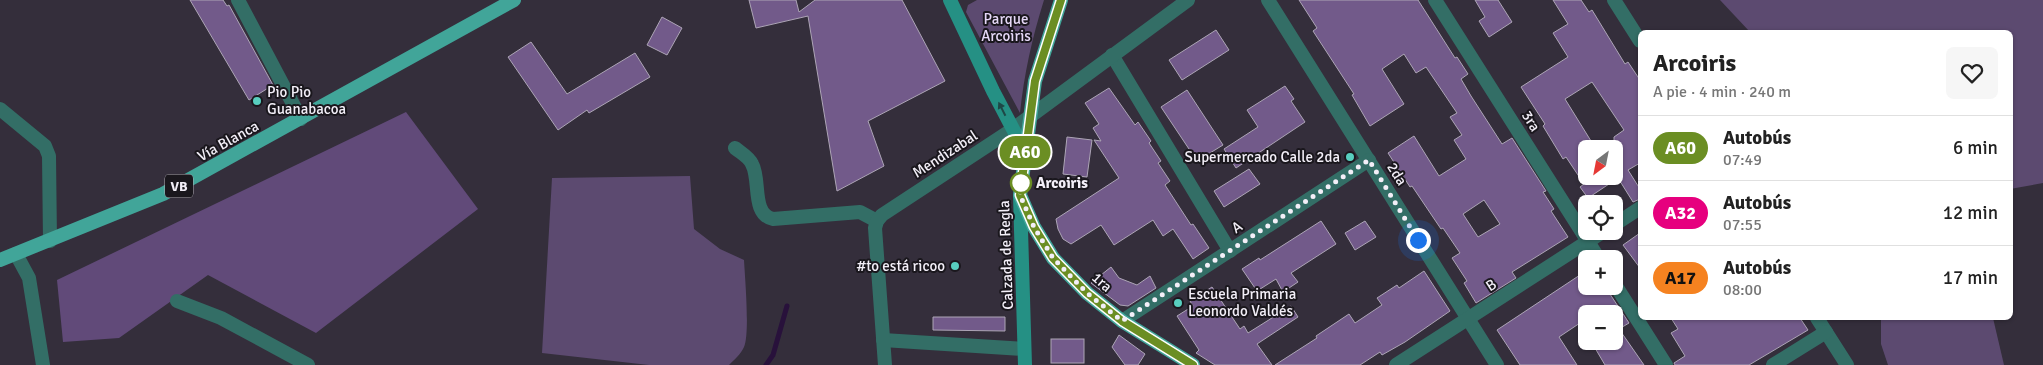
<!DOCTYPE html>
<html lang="es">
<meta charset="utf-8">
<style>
body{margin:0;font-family:Signika,sans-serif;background:#f6f6f6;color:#222;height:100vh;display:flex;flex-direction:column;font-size:19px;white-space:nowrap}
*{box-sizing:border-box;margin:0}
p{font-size:16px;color:#767676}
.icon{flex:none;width:28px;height:28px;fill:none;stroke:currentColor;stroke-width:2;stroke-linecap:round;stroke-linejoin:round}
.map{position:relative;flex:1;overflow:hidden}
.panel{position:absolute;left:1638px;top:30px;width:375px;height:290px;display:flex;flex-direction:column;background:#fff;border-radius:8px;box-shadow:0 1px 4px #0004}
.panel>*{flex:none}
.badge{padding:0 10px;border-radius:16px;font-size:18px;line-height:32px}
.needle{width:32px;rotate:212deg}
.tools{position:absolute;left:1578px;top:140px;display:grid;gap:10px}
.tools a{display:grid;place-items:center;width:45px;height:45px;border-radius:8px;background:#fff;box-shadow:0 1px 4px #0004;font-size:25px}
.you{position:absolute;width:25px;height:25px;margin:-12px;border:4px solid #fff;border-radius:50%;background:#1a73e8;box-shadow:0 0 0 8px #1a73e833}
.map>.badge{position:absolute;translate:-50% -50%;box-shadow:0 0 0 2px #fff}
.round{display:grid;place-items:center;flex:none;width:52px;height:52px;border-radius:8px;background:#f6f6f6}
.headline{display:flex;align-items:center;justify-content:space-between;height:85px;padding:0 15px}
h1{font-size:24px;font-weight:700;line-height:38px}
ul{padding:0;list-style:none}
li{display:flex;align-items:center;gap:15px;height:65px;padding:0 15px;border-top:1px solid #e0e0e0}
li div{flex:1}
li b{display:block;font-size:19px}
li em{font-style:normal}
li .badge{min-width:55px;font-weight:700;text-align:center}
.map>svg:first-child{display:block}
.green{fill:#5c4a70}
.forest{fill:#614a79}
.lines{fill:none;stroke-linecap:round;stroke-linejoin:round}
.stream{stroke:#28113b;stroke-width:5}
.building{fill:#725a8a;stroke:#ada5b6;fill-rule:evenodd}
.minor{stroke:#336e66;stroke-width:14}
.secondary{stroke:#259084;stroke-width:14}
.primary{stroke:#41a599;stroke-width:14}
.oneway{fill:#1e4746}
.line-casing{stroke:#fff;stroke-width:11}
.line{stroke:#6b8e23;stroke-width:8}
.walk{stroke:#f3eff8;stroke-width:5;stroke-dasharray:0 9}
.poi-dot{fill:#58cebf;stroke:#1a171d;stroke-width:2}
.stop-dot{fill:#fff;stroke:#6b8e23;stroke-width:2.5}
.labels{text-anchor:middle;stroke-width:4;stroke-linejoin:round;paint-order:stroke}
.shield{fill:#1a171d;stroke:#b2aeb6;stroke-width:1}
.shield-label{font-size:14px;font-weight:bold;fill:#f3eff8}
.park-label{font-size:15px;fill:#e6d8f7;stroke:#1a171d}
.poi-label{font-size:15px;fill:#f3eff8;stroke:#1a171d;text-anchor:start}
.street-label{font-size:15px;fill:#f3eff8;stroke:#1a171d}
.stop-label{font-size:15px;font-weight:bold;fill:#f3eff8;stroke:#1a171d;text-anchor:start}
</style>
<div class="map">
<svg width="2043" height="365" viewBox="0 0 2043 365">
<rect width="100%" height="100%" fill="#342e3b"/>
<g class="green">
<path d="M 977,0 L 1044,0 C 1032,38 1024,74 1020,113 L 966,12 L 968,5 Z"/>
<path d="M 1720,0 L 2043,0 L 2043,183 L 2010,189 L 2010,32 L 1750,32 Z"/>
<path d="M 690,176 L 694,229 L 720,249 L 744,260 C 745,277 750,334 744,347 C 741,354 734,360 729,365 L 649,365 L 542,353 L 552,178 Z"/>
<path d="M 1881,318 L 1993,318 L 2004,365 L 1888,365 L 1881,344 Z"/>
</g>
<path class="forest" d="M 406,112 L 478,209 L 316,333 L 208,275 L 119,338 L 63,342 L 57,280 Z"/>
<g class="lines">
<path class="stream" d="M 766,365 L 773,355 L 787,306"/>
</g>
<g class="building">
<path d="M 190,0 L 223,0 L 227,6 L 229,5 L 273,85 L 249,100 Z"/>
<path d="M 749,0 L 796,0 L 799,12 L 815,0 L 902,0 L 945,81 L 868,121 L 884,166 L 837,191 L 808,16 L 756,28 Z"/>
<path d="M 1299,0 L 1418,0 L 1455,58 L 1457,57 L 1468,74 L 1461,79 L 1471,96 L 1502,144 L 1512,138 L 1546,191 L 1543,192 L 1554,209 L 1551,211 L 1568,237 L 1512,272 L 1516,278 L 1476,303 L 1464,283 L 1467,281 L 1452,258 L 1460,253 L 1443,228 L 1441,229 L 1412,186 L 1410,187 L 1388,153 L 1414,136 L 1439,176 L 1466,159 L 1454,140 L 1462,135 L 1450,117 L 1457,113 L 1426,67 L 1416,73 L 1404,54 L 1382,69 L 1404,104 L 1370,126 L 1352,95 L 1354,94 L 1313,31 L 1317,28 ZM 1484,200 L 1500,224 L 1478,237 L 1463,214 Z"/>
<path d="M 1475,0 L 1498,0 L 1512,22 L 1489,37 L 1479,21 L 1485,17 Z"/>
<path d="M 1553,0 L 1581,0 L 1589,12 L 1592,10 L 1625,64 L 1628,62 L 1640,80 L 1640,163 L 1628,170 L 1640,189 L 1640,199 L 1633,202 L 1618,178 L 1588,198 L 1580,187 L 1584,184 L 1566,157 L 1563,159 L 1543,126 L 1545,124 L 1521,87 L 1568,57 L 1553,33 L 1568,24 ZM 1592,82 L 1624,130 L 1614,137 L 1614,176 L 1586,176 L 1586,144 L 1591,141 L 1565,99 Z"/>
<path d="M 662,17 L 682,28 L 667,55 L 647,45 Z"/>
<path d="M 1216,30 L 1229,50 L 1182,80 L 1169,60 Z"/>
<path d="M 531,42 L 567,94 L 635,53 L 650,77 L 589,113 L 587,110 L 558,130 L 508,57 Z"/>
<path d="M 1285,86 L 1294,99 L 1291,101 L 1305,122 L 1236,168 L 1224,149 L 1258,127 L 1247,110 Z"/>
<path d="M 1109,88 L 1135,125 L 1138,122 L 1151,141 L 1149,143 L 1161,161 L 1158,163 L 1170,181 L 1165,185 L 1191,225 L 1193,224 L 1209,248 L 1193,259 L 1173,229 L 1163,236 L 1153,220 L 1114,245 L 1101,225 L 1071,244 L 1063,239 L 1058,229 L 1056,219 L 1119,178 L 1094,140 L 1101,141 L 1093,128 L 1099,124 L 1085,103 Z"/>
<path d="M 1187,90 L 1223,145 L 1197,161 L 1161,107 Z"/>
<path d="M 1067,137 L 1092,140 L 1087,177 L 1063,174 Z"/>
<path d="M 1249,169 L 1260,184 L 1224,207 L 1214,191 Z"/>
<path d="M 1321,221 L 1336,244 L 1291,273 L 1298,282 L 1283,292 L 1276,279 L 1257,291 L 1242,269 L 1259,258 L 1260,260 Z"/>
<path d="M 1365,221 L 1376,237 L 1355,250 L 1345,233 Z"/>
<path d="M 1640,233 L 1640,268 L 1623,245 Z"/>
<path d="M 1111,267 L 1119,278 L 1137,285 L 1150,276 L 1156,288 L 1128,306 L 1120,305 L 1091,283 Z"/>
<path d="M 1424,271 L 1450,311 L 1405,342 L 1382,355 L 1380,352 L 1360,365 L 1275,365 L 1317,338 L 1316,336 L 1349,314 L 1355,323 L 1382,305 L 1377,298 L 1397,285 L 1399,288 Z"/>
<path d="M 1586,271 L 1586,286 L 1592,286 L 1597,294 L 1606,288 L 1629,323 L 1619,329 L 1644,365 L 1605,365 L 1595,348 L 1591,341 L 1614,341 L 1614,314 L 1586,314 L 1586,319 L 1559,337 L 1577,365 L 1520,365 L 1497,330 Z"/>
<path d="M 1212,287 L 1240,329 L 1244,326 L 1248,333 L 1291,306 L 1298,317 L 1257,344 L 1272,365 L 1215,365 L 1196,353 L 1199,350 L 1177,316 L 1193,306 L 1190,301 Z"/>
<path d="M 933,317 L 1005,317 L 1005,331 L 933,330 Z"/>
<path d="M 1671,318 L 1800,318 L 1808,330 L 1749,365 L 1675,365 L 1674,363 L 1685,356 L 1671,333 L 1678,329 Z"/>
<path d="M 1119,335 L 1145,354 L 1138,365 L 1125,365 L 1112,347 Z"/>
<rect x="1051" y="339" width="33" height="24"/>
</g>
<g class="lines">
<g class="minor">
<path d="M 238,0 L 301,119"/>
<path d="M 1268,0 L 1497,365"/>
<path d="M 1435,0 L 1599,259"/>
<path d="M 1614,0 L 1640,41"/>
<path d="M 1112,55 L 1230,251"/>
<path d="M 0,109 L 45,146 L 49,156 L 50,241"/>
<path d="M 735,148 C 741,153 749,157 752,164 C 761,180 751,214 773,219 L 860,212 L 877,221"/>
<path d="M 1614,225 L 1640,208"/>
<path d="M 16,254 L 29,278 L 43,365"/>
<path d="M 1614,283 L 1666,365"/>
<path d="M 177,301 L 221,318 L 308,365"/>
<path d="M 1817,318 L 1847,365"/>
<path d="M 1122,321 L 1369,160"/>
<path d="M 883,340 L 1024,349"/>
<path d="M 885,365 L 875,228 L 877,221 L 882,215 L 1013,129 L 1188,0"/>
<path d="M 1396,365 L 1604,231"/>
<path d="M 1773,365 L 1826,332"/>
</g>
<g class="secondary">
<path d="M 950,0 L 993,91 L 1025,152"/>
<path d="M 1020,196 L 1025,365"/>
</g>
<g class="primary">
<path d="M 1061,0 L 1035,81 L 1020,195 L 1034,227 L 1053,258 L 1087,293 L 1122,321 L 1193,365"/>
<path d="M 0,260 L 163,194 L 514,0"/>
</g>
</g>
<defs><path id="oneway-solid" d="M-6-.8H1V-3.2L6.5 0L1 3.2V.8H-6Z" transform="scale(1.25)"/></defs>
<use class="oneway" href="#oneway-solid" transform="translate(1002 109) rotate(-117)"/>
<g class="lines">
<g class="line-casing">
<path id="line" d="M 1061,0 L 1035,81 L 1020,195 L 1034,227 L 1053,258 L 1087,293 L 1122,321 L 1193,365"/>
</g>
<use href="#line" class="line"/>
<path class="walk" d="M 1021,183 L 1020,195 L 1034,227 L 1053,258 L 1087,293 L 1122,321 L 1369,160 L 1418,240"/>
</g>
<g class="poi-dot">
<circle cx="257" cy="101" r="5"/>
<circle cx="1350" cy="157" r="5"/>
<circle cx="955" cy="266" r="5"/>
<circle cx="1178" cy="303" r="5"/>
</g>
<circle class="stop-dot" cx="1021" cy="183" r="10"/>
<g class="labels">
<rect class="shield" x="165" y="174.5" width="28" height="23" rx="4"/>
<g class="shield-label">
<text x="179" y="191">VB</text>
</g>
<g class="park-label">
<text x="1006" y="24">Parque<tspan x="1006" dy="17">Arcoiris</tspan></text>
</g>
<g class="poi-label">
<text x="267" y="97">Pio Pio<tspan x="267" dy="17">Guanabacoa</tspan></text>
<text x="1340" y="162" text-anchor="end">Supermercado Calle 2da</text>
<text x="945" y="271" text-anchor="end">#to está ricoo</text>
<text x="1188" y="299">Escuela Primaria<tspan x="1188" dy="17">Leonordo Valdés</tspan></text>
</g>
<g class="street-label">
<text transform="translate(1531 121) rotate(58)" y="5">3ra</text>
<text transform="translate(228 141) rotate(-29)" y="5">Vía Blanca</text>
<text transform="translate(945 154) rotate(-33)" y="5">Mendizabal</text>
<text transform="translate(1397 174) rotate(58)" y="5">2da</text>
<text transform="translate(1237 227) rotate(-33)" y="5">A</text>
<text transform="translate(1006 255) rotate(-92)" y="5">Calzada de Regla</text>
<text transform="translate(1102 282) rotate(42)" y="5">1ra</text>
<text transform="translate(1491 285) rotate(-33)" y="5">B</text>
</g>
<g class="stop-label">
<text x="1036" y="188">Arcoiris</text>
</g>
</g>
</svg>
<div class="tools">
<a><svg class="needle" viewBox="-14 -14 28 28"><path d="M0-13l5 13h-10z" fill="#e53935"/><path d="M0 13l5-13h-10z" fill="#767676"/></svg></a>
<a><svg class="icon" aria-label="locate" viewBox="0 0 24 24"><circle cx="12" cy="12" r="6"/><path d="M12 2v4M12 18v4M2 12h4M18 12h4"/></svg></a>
<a>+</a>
<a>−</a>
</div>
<div class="you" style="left:1418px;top:240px"></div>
<b class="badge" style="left:1025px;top:152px;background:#6b8e23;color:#fff">A60</b>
<section class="panel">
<div class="headline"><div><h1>Arcoiris</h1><p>A pie · 4 min · 240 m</p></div><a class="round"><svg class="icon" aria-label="heart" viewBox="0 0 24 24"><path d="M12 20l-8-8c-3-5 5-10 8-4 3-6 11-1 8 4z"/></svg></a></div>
<ul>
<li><span class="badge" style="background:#6b8e23;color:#fff">A60</span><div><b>Autobús</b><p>07:49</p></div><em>6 min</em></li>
<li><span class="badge" style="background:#e6007e;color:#fff">A32</span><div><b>Autobús</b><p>07:55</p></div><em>12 min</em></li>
<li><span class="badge" style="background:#f58220;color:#111">A17</span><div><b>Autobús</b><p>08:00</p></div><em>17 min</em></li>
</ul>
</section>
</div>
